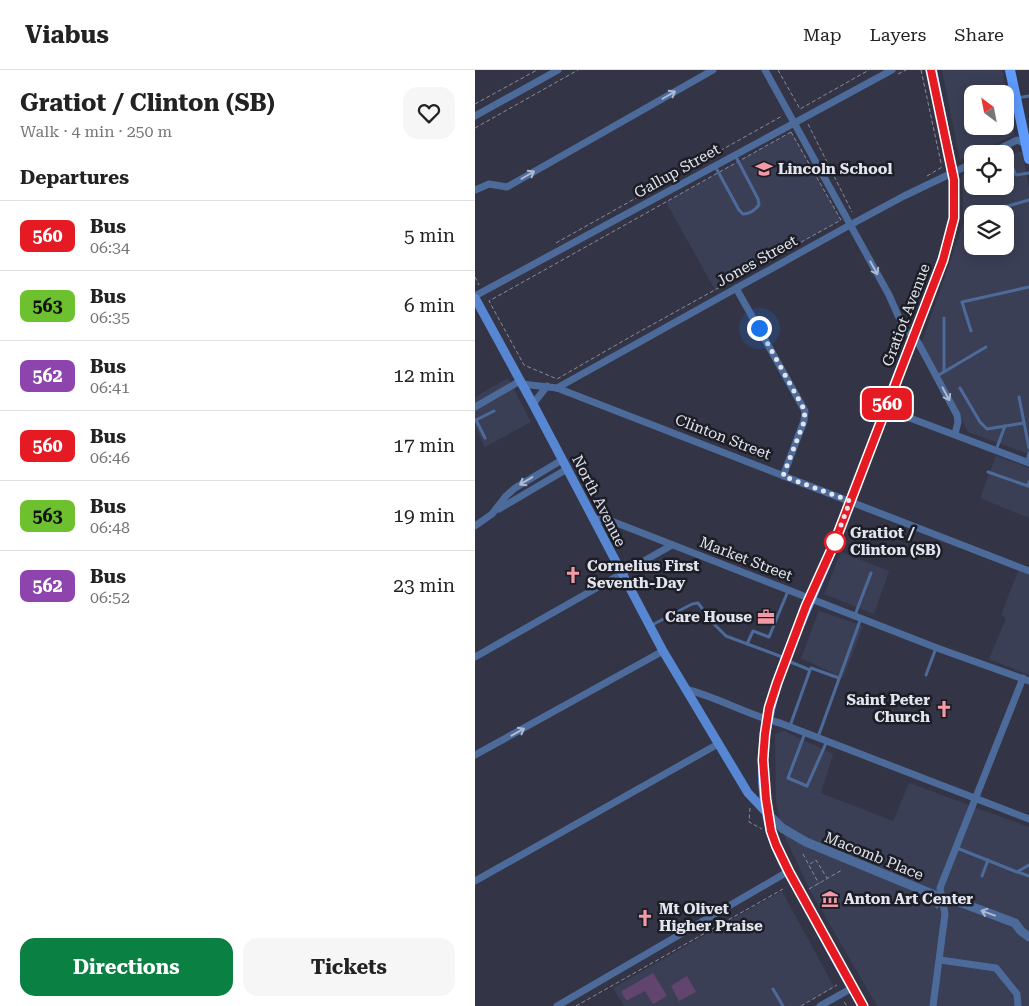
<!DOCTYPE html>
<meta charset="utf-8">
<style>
body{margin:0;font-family:"Roboto Serif",serif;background:#f6f6f6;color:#222;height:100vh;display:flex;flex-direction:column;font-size:19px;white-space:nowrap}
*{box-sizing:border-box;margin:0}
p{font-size:16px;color:#767676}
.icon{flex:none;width:28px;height:28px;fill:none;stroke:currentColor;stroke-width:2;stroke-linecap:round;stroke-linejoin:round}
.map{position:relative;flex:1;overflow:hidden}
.panel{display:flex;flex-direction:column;background:#fff;width:475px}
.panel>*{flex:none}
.badge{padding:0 10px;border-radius:8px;font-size:18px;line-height:32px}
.needle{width:32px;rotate:328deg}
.buttons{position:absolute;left:489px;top:15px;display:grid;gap:10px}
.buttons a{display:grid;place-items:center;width:50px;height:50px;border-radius:10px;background:#fff;box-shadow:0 2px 12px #0003;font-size:25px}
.you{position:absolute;width:25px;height:25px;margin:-12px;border:4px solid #fff;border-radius:50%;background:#1a73e8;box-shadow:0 0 0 8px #1a73e833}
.map>.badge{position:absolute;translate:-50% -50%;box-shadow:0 0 0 2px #fff}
h2{padding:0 20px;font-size:19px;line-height:45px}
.round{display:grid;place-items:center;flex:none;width:52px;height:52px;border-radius:15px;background:#f6f6f6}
.head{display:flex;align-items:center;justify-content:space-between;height:85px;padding:0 20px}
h1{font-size:24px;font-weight:700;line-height:38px}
.primary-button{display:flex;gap:10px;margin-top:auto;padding:10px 20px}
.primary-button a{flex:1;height:58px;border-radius:15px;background:#0b8043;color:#fff;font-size:20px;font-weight:700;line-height:58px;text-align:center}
.primary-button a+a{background:#f6f6f6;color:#222}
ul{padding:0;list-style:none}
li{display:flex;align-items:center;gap:15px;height:70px;padding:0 20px;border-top:1px solid #e0e0e0}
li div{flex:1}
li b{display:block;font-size:19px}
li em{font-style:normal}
li .badge{min-width:55px;font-weight:700;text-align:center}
header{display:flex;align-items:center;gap:30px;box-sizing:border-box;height:70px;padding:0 25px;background:#fff;border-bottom:1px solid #e0e0e0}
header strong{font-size:24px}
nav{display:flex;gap:28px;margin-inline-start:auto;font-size:18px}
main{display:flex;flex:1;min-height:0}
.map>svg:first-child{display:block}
.built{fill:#3b3f56;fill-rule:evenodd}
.green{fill:#62456f}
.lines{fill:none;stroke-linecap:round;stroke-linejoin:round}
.path{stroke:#8a8c9a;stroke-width:1;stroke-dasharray:4 2.5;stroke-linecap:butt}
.service{stroke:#4d6b9a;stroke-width:3}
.minor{stroke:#4d6b9a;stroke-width:7}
.tertiary{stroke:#4d6b9a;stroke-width:9}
.secondary{stroke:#5786d2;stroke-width:9}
.primary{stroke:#5e9bfc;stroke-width:10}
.oneway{stroke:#aebad1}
.line-casing{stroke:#fff;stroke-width:11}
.line{stroke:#e51a23;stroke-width:8}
.walk{stroke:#e2e4ef;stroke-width:5;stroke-dasharray:0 9}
.stop-dot{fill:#fff;stroke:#e51a23;stroke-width:2.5}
.labels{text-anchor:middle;stroke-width:5;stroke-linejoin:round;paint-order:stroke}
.poi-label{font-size:15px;font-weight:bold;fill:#e2e4ef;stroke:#1c1d25;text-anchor:start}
.street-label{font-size:15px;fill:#e2e4ef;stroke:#1c1d25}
.stop-label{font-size:15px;font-weight:bold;fill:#e2e4ef;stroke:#1c1d25;text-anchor:start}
</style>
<header>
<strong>Viabus</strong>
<nav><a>Map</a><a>Layers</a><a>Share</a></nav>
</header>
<main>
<section class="panel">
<div class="head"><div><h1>Gratiot / Clinton (SB)</h1><p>Walk · 4 min · 250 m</p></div><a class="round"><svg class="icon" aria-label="heart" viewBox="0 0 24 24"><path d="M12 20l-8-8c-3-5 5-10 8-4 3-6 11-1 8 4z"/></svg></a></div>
<h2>Departures</h2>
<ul>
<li><span class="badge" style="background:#e51a23;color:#fff">560</span><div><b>Bus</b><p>06:34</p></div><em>5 min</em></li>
<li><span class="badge" style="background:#6dc02e;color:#111">563</span><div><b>Bus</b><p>06:35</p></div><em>6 min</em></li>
<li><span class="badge" style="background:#8e44ad;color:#fff">562</span><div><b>Bus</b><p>06:41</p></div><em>12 min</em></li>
<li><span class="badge" style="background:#e51a23;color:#fff">560</span><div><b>Bus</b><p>06:46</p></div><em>17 min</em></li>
<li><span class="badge" style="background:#6dc02e;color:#111">563</span><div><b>Bus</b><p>06:48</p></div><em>19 min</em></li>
<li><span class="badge" style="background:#8e44ad;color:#fff">562</span><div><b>Bus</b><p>06:52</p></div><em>23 min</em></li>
</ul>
<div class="primary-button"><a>Directions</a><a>Tickets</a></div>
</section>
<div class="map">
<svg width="554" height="936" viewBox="0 0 554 936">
<rect width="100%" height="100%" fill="#333546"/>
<g class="built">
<path d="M 467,0 L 527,0 L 540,65 L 485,90 ZM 498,24 L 530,24 L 530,56 L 498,56 Z"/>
<path d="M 316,62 L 366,150 L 240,220 L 191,132 Z"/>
<path d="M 547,81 L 554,118 L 554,384 L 493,362 L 447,272 L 489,152 L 487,105 L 497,101 L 498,116 L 530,116 L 530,87 ZM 498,144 L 530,144 L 530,176 L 498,176 Z"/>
<path d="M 33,308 L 56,352 L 10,377 L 0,357 L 0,327 Z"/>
<path d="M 521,386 L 554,398 L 554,448 L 505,428 Z"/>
<path d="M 366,482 L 414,501 L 399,544 L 349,524 Z"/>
<path d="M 543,501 L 554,505 L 554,605 L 514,589 L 531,548 L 526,545 Z"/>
<path d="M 344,541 L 388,556 L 368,608 L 326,588 Z"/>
<path d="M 309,661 L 358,684 L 346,723 L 418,751 L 434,713 L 554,757 L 554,936 L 402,936 L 336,822 L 308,763 L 301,731 L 300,664 Z"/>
<path d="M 307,821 L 359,917 L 326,936 L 149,936 L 138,918 Z"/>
</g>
<g class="green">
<path d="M 178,903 L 192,926 L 178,934 L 170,921 L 153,930 L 151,930 L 147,924 L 147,921 Z"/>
<path d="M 212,906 L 221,922 L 204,931 L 196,916 Z"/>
</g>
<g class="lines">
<g class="path">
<path d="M 303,0 L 325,39 L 394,0"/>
<path d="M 446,0 L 466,93"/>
<path d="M 423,4 L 431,0"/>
<path d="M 0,34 L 62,0"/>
<path d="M 333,54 L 377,142"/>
<path d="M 0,58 L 103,0"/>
<path d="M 316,62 L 366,150 L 155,267 L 82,309 L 49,295 L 14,231 Z"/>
<path d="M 500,84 L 508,80"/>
<path d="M 452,106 L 467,97"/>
<path d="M 81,173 L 307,46"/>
<path d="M 0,207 L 4,215"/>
<path d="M 275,738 L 274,752 L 287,759"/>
<path d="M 328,784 L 344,814"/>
<path d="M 335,794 L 341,790 L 352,808"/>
<path d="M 334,819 L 367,800"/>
<path d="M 369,932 L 372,936"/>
<path d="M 101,936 L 308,819"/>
<path d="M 326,936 L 362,915"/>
</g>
<g class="service">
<path d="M 542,28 L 554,26"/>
<path d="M 240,96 L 264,140 L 268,144 C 274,144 280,140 284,135 L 283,129 L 260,85"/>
<path d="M 537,96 L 541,105 L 554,103"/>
<path d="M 503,139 L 512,142 L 554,130"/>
<path d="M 469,248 L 469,301"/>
<path d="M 496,261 L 487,232 L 554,217"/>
<path d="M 462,306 L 511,277"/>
<path d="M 485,318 L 505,352 L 512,359 L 549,353"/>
<path d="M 544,327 L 554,378"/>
<path d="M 10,368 L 1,350 L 19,341"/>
<path d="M 521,380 L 530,356"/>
<path d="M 552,391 L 554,383"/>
<path d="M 513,402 L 553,416 L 554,412"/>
<path d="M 380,545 L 396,503"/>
<path d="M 177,555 L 217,534 L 223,533 L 239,554 L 251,566 L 310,588"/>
<path d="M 272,574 L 278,561 L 294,567 L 313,521"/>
<path d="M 313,591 L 335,600 L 315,656"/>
<path d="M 336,598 L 364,608"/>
<path d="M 451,605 L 461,578"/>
<path d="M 330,663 L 313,708 L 332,716 L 352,671"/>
<path d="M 343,667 L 386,548"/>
<path d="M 482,778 L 542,802 L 554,795"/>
<path d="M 543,802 L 554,806"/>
<path d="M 507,806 L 513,790"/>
<path d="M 461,834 L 462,837"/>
<path d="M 298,919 L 308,936"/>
</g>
<g class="minor">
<path d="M 290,0 L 414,225 L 429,259 L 432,262 L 439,266 L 444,274 L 482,345 L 483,352 L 480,364"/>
<path d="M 0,46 L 83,0"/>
<path d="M 514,84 L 542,70 L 554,75"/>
<path d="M 0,120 L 14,114 L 32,117 L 238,0"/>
<path d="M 261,218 L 330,341 L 329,351 L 308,406"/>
<path d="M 0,226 L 417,0"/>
<path d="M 47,314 L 82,318 L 554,501"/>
<path d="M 82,318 L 375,155 L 429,126 L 498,93"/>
<path d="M 58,334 L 72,316"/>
<path d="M 0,337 L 45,311"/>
<path d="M 411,339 L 554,393"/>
<path d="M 24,439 L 92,399"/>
<path d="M 117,448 L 139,452 L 462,578 L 554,611"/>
<path d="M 0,456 L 17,444 L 31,426 L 40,418 L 87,390"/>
<path d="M 0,587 L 197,475"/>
<path d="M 210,619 C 243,627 272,645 305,653 L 554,749"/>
<path d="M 0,685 L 188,581"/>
<path d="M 0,811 L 243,674"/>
<path d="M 465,890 L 521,898 L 542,924 L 543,936"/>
<path d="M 82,936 L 314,801"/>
<path d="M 345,936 L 377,918"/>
<path d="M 458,936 L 470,844 L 465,818 L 548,608"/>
</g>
<path class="tertiary" d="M 293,744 L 307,758 L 331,772 L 462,826 L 479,830 L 540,853 L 546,861 L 554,867"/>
<path class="secondary" d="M 0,228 L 58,334 L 188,581 L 273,723 L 293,744"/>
<g class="primary">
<path d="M 535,0 L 554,89"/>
<path d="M 388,936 C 368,903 350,869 332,835 C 319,811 303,787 296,761 C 267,653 321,570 359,474 C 381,419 401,363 422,308 C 440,263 458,219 473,173 L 479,148 L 479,110 L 457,0"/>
</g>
</g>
<defs><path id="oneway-shaft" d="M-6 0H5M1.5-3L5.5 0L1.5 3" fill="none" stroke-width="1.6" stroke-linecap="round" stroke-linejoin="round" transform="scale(1.25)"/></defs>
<g class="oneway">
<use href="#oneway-shaft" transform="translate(194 25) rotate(-30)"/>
<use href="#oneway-shaft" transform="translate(53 105) rotate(-30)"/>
<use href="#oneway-shaft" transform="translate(399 198) rotate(61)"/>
<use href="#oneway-shaft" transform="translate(471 324) rotate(62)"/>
<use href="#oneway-shaft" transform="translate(51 411) rotate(149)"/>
<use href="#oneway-shaft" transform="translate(43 662) rotate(-29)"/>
<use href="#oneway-shaft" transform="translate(513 843) rotate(-160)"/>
</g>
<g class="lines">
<g class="line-casing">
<path id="line" d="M 388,936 L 314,802 L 301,775 L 296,761 L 291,729 L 288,690 L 290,664 L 294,638 L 302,613 L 331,536 L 359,474 L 468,190 L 479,148 L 479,110 L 456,0"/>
</g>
<use href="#line" class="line"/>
<path class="walk" d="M 284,258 L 330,341 L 329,352 L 308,406 L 375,431 L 359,474 L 360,472"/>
</g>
<defs>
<g id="school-bare" transform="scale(1.35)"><path d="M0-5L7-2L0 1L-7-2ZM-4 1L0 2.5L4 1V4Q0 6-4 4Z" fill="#f49aa6" stroke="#1c1d25" stroke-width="2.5" paint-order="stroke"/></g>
<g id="church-bare" transform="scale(1.35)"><path d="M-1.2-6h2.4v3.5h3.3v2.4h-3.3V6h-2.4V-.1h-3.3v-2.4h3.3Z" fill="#f49aa6" stroke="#1c1d25" stroke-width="2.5" paint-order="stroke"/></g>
<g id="office-bare" transform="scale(1.35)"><path d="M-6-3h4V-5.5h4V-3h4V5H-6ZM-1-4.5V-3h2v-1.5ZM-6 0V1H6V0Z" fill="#f49aa6" stroke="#1c1d25" stroke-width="2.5" paint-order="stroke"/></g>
<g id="museum-bare" transform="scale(1.35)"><path d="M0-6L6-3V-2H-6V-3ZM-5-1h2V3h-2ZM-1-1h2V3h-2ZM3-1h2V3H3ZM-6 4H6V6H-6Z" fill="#f49aa6" stroke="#1c1d25" stroke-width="2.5" paint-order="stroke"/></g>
</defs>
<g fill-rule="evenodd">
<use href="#school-bare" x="289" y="99"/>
<use href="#church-bare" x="98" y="505"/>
<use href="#office-bare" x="291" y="547"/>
<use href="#church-bare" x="469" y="639"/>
<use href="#museum-bare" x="355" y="829"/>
<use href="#church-bare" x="170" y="848"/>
</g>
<circle class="stop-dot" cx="360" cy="472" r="10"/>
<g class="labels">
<g class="poi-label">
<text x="303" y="104">Lincoln School</text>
<text x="112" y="501">Cornelius First<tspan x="112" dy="17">Seventh-Day</tspan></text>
<text x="277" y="552" text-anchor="end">Care House</text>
<text x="455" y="635" text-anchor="end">Saint Peter<tspan x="455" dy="17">Church</tspan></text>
<text x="369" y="834">Anton Art Center</text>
<text x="184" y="844">Mt Olivet<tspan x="184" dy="17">Higher Praise</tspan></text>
</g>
<g class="street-label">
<text transform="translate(202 101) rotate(-29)" y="5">Gallup Street</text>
<text transform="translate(282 191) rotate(-29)" y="5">Jones Street</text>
<text transform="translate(431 245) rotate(-69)" y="5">Gratiot Avenue</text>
<text transform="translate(248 367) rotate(21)" y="5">Clinton Street</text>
<text transform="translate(124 431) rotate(63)" y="5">North Avenue</text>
<text transform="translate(271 489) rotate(21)" y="5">Market Street</text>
<text transform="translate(399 786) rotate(22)" y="5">Macomb Place</text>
</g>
<g class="stop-label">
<text x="375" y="468">Gratiot /<tspan x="375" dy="17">Clinton (SB)</tspan></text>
</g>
</g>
</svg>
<div class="buttons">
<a><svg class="needle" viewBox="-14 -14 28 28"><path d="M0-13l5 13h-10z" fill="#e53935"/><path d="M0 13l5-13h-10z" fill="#767676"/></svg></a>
<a><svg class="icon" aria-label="locate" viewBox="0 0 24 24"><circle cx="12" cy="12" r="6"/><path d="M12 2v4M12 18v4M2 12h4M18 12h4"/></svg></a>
<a><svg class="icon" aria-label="layers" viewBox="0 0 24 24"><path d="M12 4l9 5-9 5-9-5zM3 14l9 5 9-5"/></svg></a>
</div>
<div class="you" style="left:284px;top:258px"></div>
<b class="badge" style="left:412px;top:334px;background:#e51a23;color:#fff">560</b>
</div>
</main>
